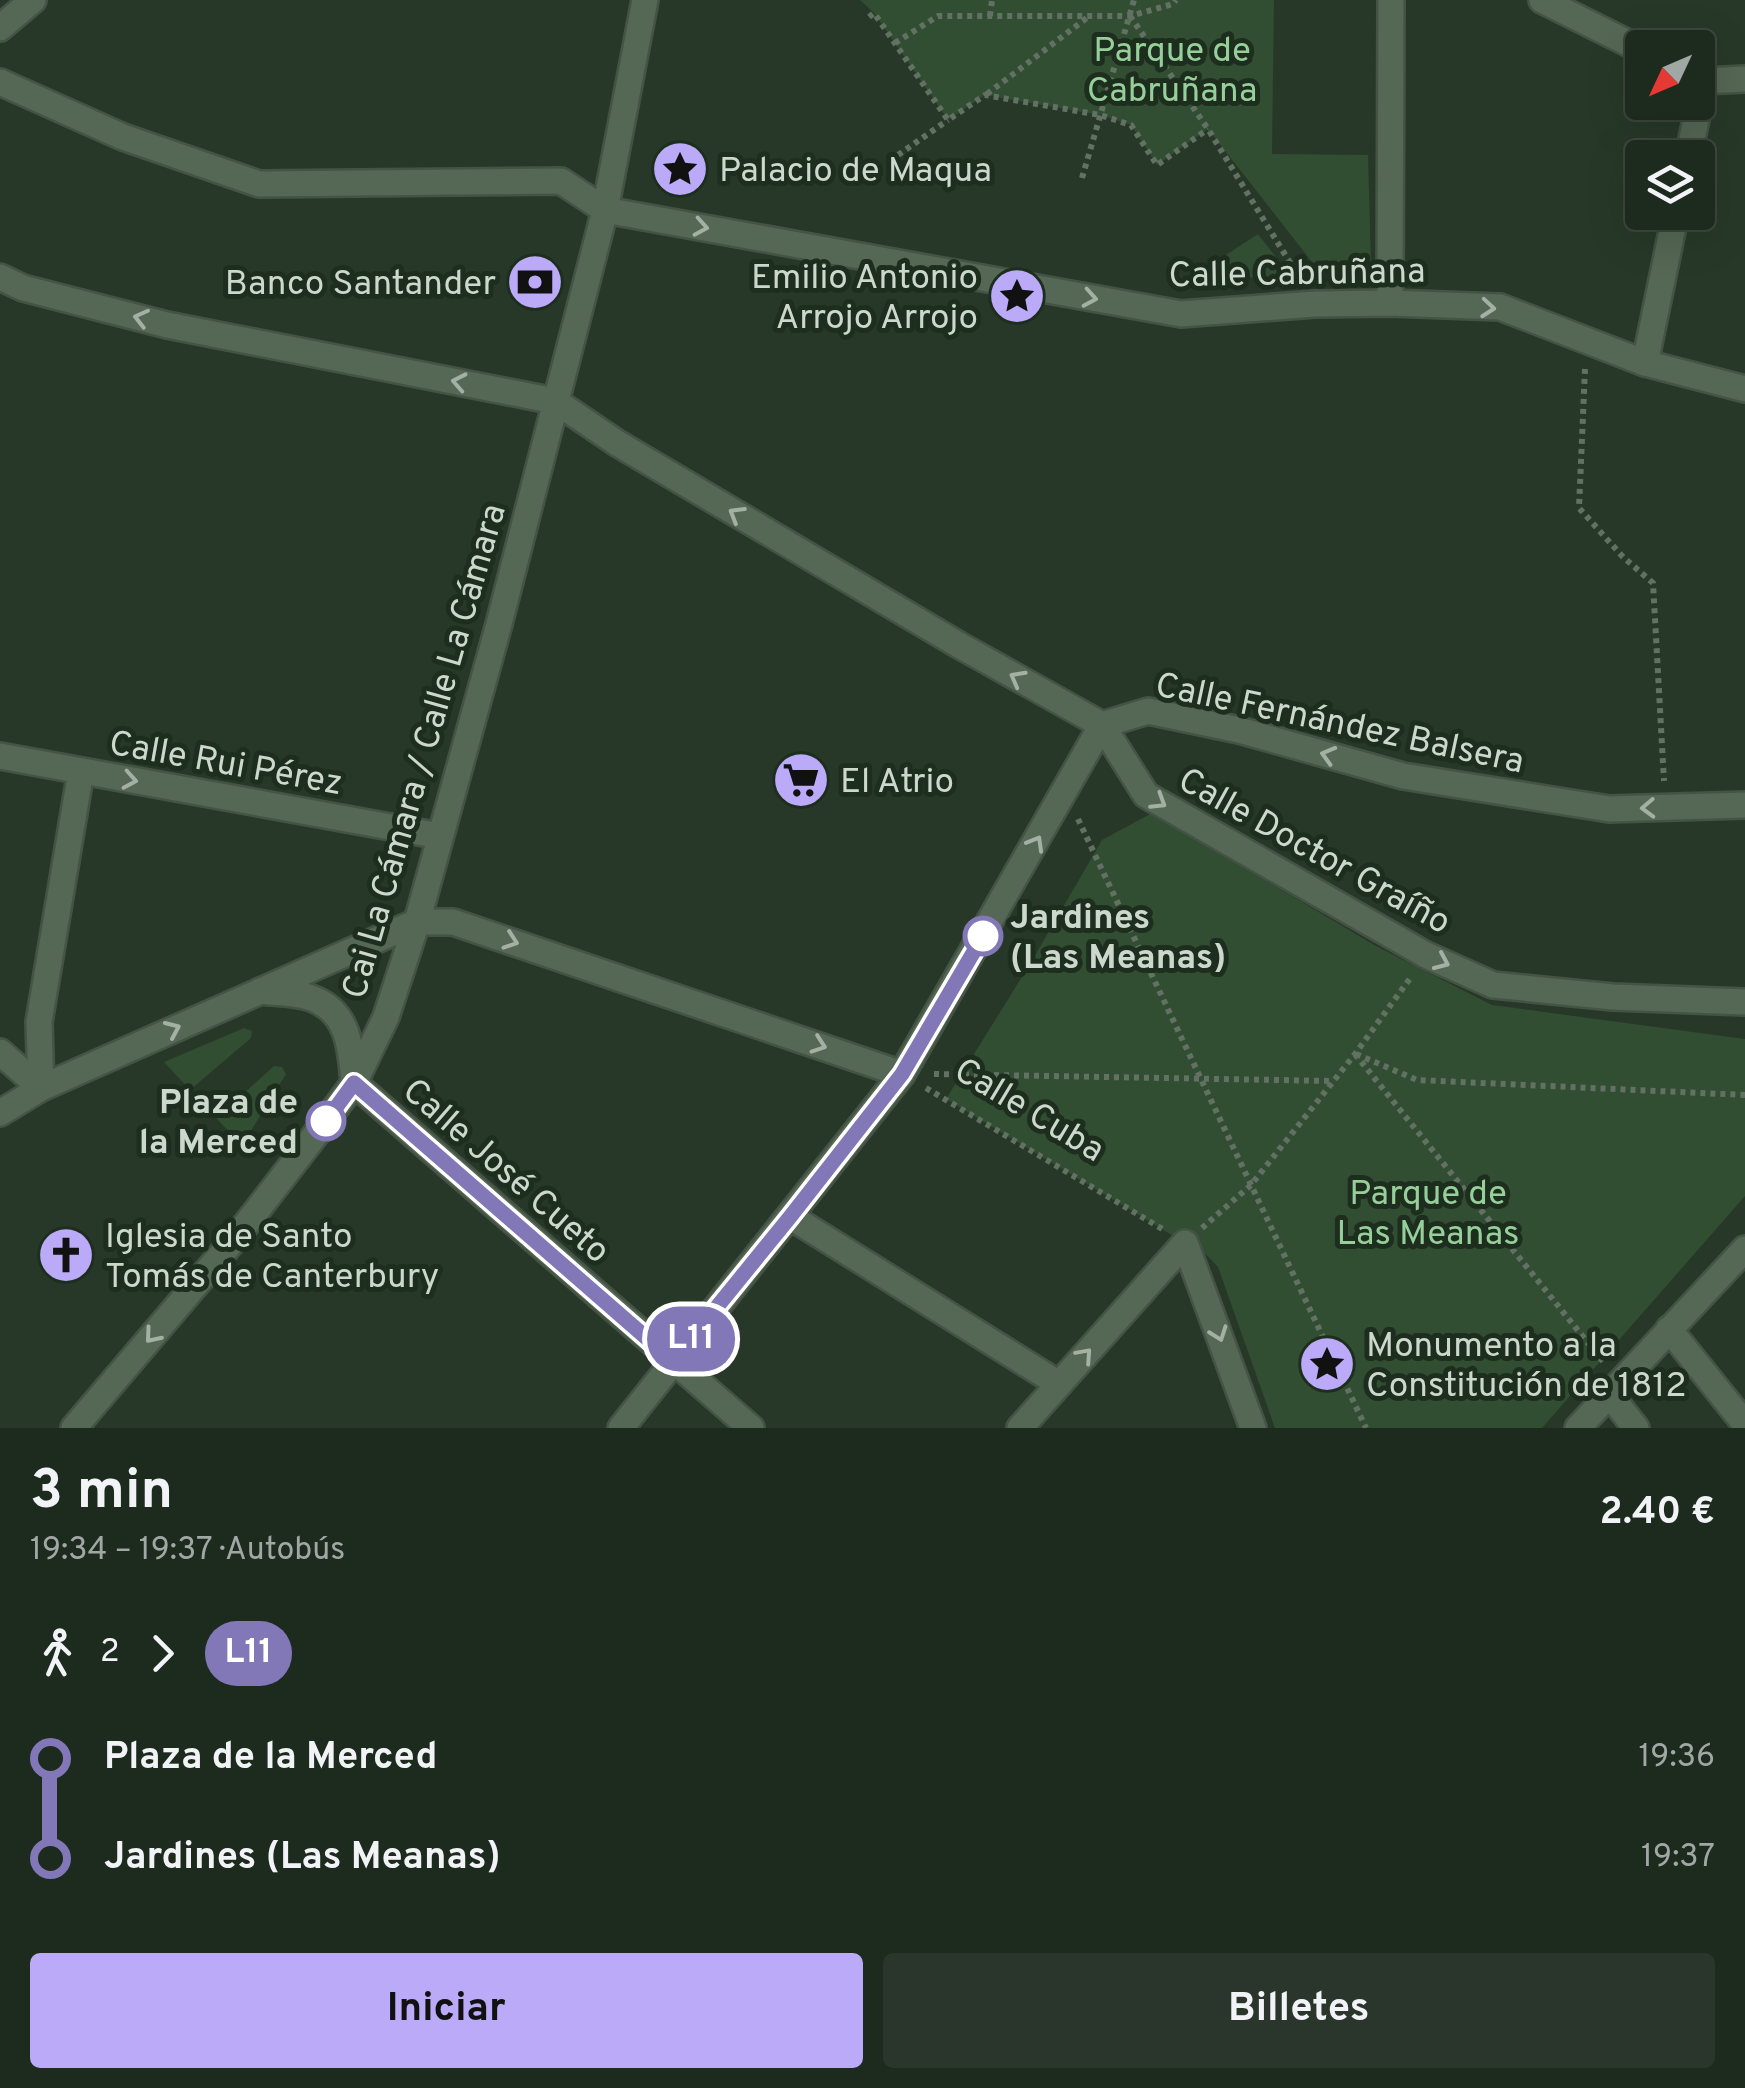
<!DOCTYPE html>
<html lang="es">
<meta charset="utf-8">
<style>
body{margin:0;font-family:Overpass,sans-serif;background:#2a362b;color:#f1f3f6;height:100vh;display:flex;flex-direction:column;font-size:38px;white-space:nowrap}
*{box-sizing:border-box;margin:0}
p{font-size:32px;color:#a0a7a4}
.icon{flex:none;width:55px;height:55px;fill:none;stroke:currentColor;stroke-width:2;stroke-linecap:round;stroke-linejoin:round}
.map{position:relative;height:1428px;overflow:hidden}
.details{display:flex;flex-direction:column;background:#1d2a1e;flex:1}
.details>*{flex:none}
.badge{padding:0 20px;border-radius:32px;font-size:35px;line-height:65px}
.needle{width:65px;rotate:226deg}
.tools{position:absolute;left:1625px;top:30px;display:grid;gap:20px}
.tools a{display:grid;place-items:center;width:90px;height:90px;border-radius:10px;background:#1d2a1e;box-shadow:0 10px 40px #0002,0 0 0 2px #3b463c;font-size:50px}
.map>.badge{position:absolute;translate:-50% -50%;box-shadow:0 0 0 5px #fff}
.legs{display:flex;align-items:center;gap:15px;height:110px;padding:0 30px;font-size:32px}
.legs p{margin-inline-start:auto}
.headline{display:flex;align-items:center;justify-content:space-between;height:170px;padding:0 30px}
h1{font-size:55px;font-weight:700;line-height:75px}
.primary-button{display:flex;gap:20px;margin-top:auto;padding:20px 30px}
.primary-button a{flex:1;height:115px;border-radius:10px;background:#baaaf7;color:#111;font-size:40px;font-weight:700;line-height:115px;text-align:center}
.primary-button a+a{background:#2a362b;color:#f1f3f6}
ul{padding:0 30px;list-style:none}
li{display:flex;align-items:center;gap:35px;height:100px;font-size:38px}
li i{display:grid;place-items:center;width:15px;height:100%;margin:0 12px;background:currentColor}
li i::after{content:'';width:25px;height:25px;margin:-12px;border:8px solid;border-radius:50%;background:#1d2a1e}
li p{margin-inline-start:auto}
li:first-child i{background:linear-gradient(#0000 50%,currentColor 0)}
li:last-child i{background:linear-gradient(currentColor 50%,#0000 0)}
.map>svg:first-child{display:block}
.green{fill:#314d32}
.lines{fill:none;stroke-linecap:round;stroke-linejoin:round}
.minor-casing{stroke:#445345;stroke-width:30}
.path{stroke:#627163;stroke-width:6;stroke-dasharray:5 5;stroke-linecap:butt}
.minor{stroke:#556755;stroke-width:25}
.oneway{stroke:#a3b0a3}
.line-1-casing{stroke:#fff;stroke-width:22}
.line-1{stroke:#8278b7;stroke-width:15}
.stop-1-dot{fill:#fff;stroke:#8278b7;stroke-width:5}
.labels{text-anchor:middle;stroke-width:10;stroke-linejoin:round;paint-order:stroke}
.park-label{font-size:35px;fill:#96cf99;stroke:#1d2e1e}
.poi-label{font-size:35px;fill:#cdd8cd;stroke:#1d2e1e;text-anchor:start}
.street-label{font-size:35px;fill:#cdd8cd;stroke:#1d2e1e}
.stop-label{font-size:35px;font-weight:bold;fill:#cdd8cd;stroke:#1d2e1e;text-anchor:start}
</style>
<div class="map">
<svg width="1745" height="1428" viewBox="0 0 1745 1428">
<rect width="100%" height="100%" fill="#273828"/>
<g class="green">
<path d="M 860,0 L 1274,0 L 1272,154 L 1368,155 L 1371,262 L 1344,267 L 1323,276 L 1208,129 L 1157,165 L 1131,125 L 1100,115 L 985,95 L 948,120 L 874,13 Z"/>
<path d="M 1258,234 L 1290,275 L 1186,281 Z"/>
<path d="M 1152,813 L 1376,946 L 1492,1005 L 1745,1039 L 1745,1196 L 1542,1428 L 1275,1428 L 1218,1267 L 1195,1243 L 1185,1243 L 946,1099 L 1030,964 L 1102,840 Z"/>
<path d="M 244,1028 L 252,1031 L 251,1038 L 190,1090 L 164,1062 Z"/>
<path d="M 274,1066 L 282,1067 L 286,1074 L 242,1145 L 216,1118 Z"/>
</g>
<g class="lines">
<g class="minor-casing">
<g id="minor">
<path d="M 1542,0 L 1642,50"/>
<path d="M 0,28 L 33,0"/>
<path d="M 1704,81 L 1745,79"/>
<path d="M 0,82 L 123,137 L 259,184 L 561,181 L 605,210 L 1181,314 L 1315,304 L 1390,303 L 1500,307 L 1645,363 L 1745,389"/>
<path d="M 1688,158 L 1704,81 L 1698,78"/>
<path d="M 0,277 L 23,288 L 167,325 L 555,401 L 617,443 L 959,645 L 1102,725 L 1146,795 L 1426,955 L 1493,985 L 1613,997 L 1745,1002"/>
<path d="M 1390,303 L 1391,0"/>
<path d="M 1645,363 L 1676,212"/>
<path d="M 1102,725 L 1148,711 L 1239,730 L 1403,776 L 1609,809 L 1745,805"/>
<path d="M 0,756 L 440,836"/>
<path d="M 260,991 C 277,993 301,992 316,1000 C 350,1015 351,1051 354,1083"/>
<path d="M 0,1052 L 41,1088"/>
<path d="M 354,1083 L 751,1428"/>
<path d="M 41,1088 L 39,1022 L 81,771"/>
<path d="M 0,1113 L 41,1088 L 417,922 L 453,922 L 902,1074"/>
<path d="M 791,1217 L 1059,1384"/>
<path d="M 1669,1329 L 1745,1424"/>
<path d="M 1609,1394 L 1636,1428"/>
<path d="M 74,1428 L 238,1235 L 326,1121 L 354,1083 L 386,1017 L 417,922 L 499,624 L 605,210 L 645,0"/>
<path d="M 621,1428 L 902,1074 L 1102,725"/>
<path d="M 1020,1428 L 1185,1243 L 1253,1428"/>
<path d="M 1578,1428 L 1745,1249"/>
</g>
</g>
<g class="path">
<path d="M 990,16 L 992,0"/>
<path d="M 1130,16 L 1208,129 L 1300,279"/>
<path d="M 869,17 L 874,13 L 948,120 L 985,95 L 1100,115 L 1131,125 L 1157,165 L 1208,129"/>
<path d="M 895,43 L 938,16 L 1130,16 L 1173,4 L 1176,0"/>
<path d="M 987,94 L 1088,17"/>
<path d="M 898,155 L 948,120"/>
<path d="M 1082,178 L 1134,0"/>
<path d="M 1585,369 L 1579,508 L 1623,557 L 1653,583 L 1664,781"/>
<path d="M 452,614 L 474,619"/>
<path d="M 1078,819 L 1366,1428"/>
<path d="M 1355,1054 L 1605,1364"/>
<path d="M 1356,1054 L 1417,1080 L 1745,1095"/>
<path d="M 934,1074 L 1334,1081"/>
<path d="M 926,1088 L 1164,1230"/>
<path d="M 1202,1228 L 1251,1185 L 1355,1054 L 1411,977"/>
</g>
<use href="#minor" class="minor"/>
</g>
<defs><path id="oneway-chevron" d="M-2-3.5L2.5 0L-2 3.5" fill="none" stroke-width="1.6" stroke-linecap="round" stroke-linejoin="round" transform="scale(2.5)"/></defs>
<g class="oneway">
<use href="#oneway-chevron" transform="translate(701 227) rotate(10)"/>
<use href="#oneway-chevron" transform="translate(1090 298) rotate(10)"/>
<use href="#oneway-chevron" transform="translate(1488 308) rotate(5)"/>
<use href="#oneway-chevron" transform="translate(141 318) rotate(-166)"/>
<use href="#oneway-chevron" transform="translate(459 382) rotate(-169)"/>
<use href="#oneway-chevron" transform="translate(736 514) rotate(-149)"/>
<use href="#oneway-chevron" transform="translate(1017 678) rotate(-151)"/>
<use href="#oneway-chevron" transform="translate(1328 755) rotate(-164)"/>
<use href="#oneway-chevron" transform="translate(130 780) rotate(10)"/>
<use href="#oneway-chevron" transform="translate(1159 802) rotate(32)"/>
<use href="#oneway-chevron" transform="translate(1648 808) rotate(178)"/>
<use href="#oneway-chevron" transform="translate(1036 843) rotate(-60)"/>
<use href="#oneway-chevron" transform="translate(511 941) rotate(19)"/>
<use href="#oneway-chevron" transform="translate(1442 962) rotate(24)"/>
<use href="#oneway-chevron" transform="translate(173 1029) rotate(-24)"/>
<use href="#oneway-chevron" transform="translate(819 1045) rotate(19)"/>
<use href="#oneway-chevron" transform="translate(1219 1334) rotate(70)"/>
<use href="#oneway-chevron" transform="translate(152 1336) rotate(130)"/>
<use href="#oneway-chevron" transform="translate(1085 1355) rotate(-48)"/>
</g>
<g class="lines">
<g class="line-1-casing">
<path id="line-1" d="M 326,1121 L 354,1083 L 673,1361 L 790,1217 L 902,1074 L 983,936"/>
</g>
<use href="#line-1" class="line-1"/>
</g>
<defs>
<g id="sight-disc" transform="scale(2.875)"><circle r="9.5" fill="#baaaf7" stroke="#1d2e1e"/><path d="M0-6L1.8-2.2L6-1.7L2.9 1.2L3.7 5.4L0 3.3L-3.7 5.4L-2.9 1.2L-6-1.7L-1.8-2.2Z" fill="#111"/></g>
<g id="bank-disc" transform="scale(2.875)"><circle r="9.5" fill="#baaaf7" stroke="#1d2e1e"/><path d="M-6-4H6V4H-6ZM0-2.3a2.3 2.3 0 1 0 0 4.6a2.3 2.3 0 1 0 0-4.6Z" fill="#111"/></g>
<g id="supermarket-disc" transform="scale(2.875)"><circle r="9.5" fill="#baaaf7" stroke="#1d2e1e"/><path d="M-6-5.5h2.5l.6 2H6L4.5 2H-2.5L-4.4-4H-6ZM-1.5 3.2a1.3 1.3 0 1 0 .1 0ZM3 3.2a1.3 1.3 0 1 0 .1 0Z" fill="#111"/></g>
<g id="church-disc" transform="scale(2.875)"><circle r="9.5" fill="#baaaf7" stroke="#1d2e1e"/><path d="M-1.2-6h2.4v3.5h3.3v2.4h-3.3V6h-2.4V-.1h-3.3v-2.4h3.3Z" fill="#111"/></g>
</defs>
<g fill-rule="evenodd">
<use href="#sight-disc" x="680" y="169"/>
<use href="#bank-disc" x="535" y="282"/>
<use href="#sight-disc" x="1017" y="296"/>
<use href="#supermarket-disc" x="801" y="780"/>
<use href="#church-disc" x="66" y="1255"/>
<use href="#sight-disc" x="1327" y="1364"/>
</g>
<g class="stop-1-dot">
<circle cx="983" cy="936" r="18"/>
<circle cx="326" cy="1121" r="18"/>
</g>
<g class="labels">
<g class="park-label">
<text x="1172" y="61">Parque de<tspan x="1172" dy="40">Cabruñana</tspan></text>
<text x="1428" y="1204">Parque de<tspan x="1428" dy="40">Las Meanas</tspan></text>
</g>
<g class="poi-label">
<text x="719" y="181">Palacio de Maqua</text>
<text x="978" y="288" text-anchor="end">Emilio Antonio<tspan x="978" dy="40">Arrojo Arrojo</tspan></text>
<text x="496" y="294" text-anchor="end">Banco Santander</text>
<text x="840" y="792">El Atrio</text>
<text x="105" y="1247">Iglesia de Santo<tspan x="105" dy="40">Tomás de Canterbury</tspan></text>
<text x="1366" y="1356">Monumento a la<tspan x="1366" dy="40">Constitución de 1812</tspan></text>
</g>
<g class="street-label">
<text transform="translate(1297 272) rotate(-1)" y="12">Calle Cabruñana</text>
<text transform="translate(1340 722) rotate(12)" y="12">Calle Fernández Balsera</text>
<text transform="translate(423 751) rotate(-74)" y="12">Cai La Cámara / Calle La Cámara</text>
<text transform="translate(226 762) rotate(10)" y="12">Calle Rui Pérez</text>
<text transform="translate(1315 850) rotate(29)" y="12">Calle Doctor Graíño</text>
<text transform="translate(1030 1109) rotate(31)" y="12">Calle Cuba</text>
<text transform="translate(507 1170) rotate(41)" y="12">Calle José Cueto</text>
</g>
<g class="stop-label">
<text x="1010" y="928">Jardines<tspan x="1010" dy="40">(Las Meanas)</tspan></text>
<text x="298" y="1113" text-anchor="end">Plaza de<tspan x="298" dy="40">la Merced</tspan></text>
</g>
</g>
</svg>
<div class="tools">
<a><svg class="needle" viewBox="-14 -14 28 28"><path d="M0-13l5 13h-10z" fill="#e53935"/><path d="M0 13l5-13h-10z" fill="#a0a7a4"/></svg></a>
<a><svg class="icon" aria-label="layers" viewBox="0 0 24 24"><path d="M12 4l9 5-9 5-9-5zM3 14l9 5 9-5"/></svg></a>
</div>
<b class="badge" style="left:691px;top:1339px;background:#8278b7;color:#fff">L11</b>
</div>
<section class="details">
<div class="headline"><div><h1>3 min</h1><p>19:34 – 19:37 · Autobús</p></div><b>2.40 €</b></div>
<div class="legs"><svg class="icon" aria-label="walk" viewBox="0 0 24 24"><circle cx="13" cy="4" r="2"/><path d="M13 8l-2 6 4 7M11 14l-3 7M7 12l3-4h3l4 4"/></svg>2<svg class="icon" aria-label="forward" viewBox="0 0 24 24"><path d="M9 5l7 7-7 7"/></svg><b class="badge" style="background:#8278b7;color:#fff">L11</b></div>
<ul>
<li><i style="color:#8278b7"></i><b>Plaza de la Merced</b><p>19:36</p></li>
<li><i style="color:#8278b7"></i><b>Jardines (Las Meanas)</b><p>19:37</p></li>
</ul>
<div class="primary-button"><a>Iniciar</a><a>Billetes</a></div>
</section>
